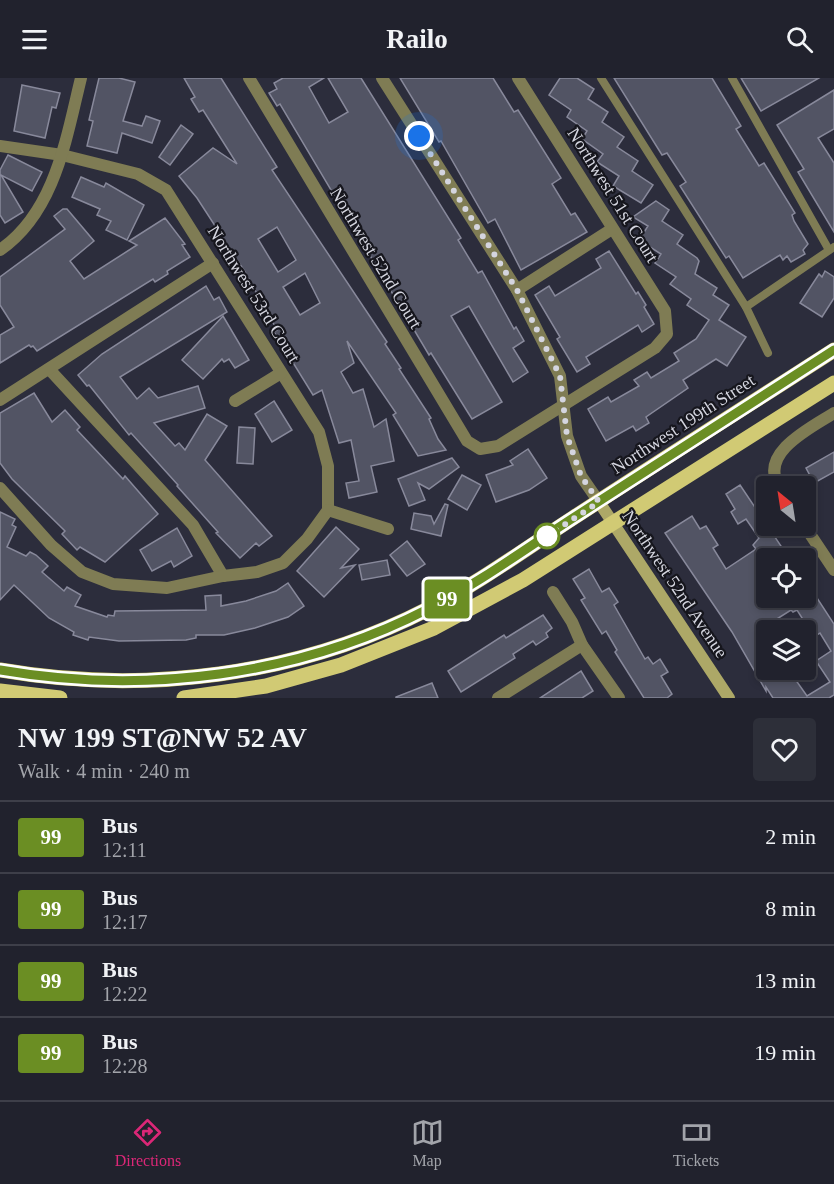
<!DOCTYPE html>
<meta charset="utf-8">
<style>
body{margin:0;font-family:"Times New Roman",serif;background:#2d2f39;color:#f1f3f6;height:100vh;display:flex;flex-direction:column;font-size:22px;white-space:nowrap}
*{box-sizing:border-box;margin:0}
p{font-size:20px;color:#a2a4aa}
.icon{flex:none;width:33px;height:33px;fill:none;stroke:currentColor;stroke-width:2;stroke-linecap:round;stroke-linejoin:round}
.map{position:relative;height:620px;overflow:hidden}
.details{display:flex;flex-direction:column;background:#21222d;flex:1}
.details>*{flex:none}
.badge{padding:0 12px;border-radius:4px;font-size:21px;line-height:39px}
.needle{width:39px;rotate:330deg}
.tools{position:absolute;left:756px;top:398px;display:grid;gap:12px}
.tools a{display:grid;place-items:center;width:60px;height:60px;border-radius:6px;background:#21222d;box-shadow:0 3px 9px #0003,0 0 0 2px #3e3f49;font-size:30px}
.you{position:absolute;width:30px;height:30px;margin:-15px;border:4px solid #fff;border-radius:50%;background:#1a73e8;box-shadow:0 0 0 9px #1a73e833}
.map>.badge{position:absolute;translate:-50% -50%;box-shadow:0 0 0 3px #fff}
.round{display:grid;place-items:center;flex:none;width:63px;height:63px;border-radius:6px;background:#2d2f39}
.summary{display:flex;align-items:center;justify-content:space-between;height:102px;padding:0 18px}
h1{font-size:28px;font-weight:700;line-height:45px}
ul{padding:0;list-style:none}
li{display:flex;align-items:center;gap:18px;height:72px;padding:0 18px;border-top:2px solid #3e3f49}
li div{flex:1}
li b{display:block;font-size:22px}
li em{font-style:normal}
li .badge{min-width:66px;font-weight:700;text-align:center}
header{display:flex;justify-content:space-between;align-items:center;height:78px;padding:0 18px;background:#21222d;font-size:27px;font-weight:700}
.tab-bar{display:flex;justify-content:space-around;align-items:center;height:84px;border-top:2px solid #3e3f49;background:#21222d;font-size:16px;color:#a2a4aa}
.tab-bar a{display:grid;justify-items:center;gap:3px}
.tab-bar .current{color:#db2777}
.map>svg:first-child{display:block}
.building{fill:#525464;stroke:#88899b;stroke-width:1.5;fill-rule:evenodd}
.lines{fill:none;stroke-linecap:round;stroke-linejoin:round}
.lane{stroke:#7f7c54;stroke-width:8}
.street{stroke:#7f7c54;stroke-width:12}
.secondary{stroke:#ada867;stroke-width:12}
.primary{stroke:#d1ca74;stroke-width:15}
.line-casing{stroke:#fff;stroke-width:14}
.line{stroke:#6b8e23;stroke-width:9}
.walk{stroke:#d4d5df;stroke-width:6;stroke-dasharray:0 10.8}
.stop-dot{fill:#fff;stroke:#6b8e23;stroke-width:3}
.labels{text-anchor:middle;stroke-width:4.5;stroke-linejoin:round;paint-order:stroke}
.street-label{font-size:18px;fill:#d4d5df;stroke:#16161d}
</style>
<header><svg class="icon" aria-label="menu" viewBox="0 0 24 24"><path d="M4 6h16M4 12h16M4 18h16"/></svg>Railo<svg class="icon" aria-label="search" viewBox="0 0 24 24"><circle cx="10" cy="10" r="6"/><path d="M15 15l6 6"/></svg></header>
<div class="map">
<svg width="834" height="620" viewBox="0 0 834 620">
<rect width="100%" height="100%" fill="#2c2d3c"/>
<g class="building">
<path d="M 99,0 L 119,0 L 135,4 L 123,43 L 142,48 L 146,38 L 160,43 L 152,65 L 122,55 L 117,75 L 87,68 L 93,43 L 89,42 Z"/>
<path d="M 184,0 L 221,0 L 277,89 L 272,92 L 387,264 L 385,266 L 401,290 L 399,291 L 431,340 L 429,341 L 438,361 L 446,372 L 418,378 L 393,337 L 396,335 L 347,263 L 354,285 L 341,294 L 353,315 L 363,311 L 374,349 L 386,341 L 394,383 L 371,388 L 377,414 L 349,420 L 346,405 L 359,403 L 351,362 L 339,365 L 322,312 L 313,317 L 274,254 L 277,252 L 245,194 L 197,120 L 179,98 L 213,70 L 237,86 L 203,32 L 199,34 L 191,21 L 195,19 ZM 277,149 L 296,182 L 278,194 L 258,161 ZM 305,195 L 320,225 L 300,237 L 283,209 Z"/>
<path d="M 283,0 L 324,0 L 309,9 L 329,45 L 348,34 L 328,0 L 361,0 L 461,160 L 458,162 L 478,195 L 482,193 L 514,251 L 516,249 L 524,263 L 513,270 L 528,294 L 513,304 L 469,228 L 451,238 L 502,324 L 472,341 L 467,333 L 431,275 L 429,277 L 280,26 L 277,28 L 269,15 L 277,11 L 274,5 Z"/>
<path d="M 400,0 L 493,0 L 514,34 L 518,32 L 561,100 L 552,106 L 571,137 L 575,135 L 587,154 L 521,192 L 495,141 L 488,145 L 441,63 L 439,64 Z"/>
<path d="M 560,0 L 577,0 L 594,11 L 588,21 L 608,34 L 602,44 L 624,59 L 617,69 L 638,83 L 632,93 L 653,107 L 641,125 L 613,108 L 619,98 L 597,84 L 603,76 L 582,61 L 587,53 L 567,39 L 571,32 L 549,17 Z"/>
<path d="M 614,0 L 712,0 L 741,48 L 736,51 L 759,88 L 764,85 L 795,135 L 792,137 L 794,143 L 808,166 L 803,172 L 805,176 L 791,184 L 787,178 L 783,182 L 780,177 L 743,200 L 729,178 L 726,180 L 680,108 L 686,104 L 667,75 L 662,77 Z"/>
<path d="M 741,0 L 819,0 L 761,33 Z"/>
<path d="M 22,7 L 60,15 L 56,30 L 52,29 L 45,60 L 14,53 Z"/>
<path d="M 834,12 L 834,51 L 818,60 L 834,85 L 834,154 L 798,94 L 804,91 L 777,47 Z"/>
<path d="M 181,47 L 193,56 L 170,87 L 159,79 Z"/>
<path d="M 8,77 L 42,94 L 32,113 L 1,97 L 23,134 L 5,145 L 0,137 L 0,92 Z"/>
<path d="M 81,99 L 104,109 L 106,105 L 144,127 L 127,162 L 106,152 L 111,143 L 97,137 L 100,131 L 72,119 Z"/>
<path d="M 656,123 L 669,132 L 662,143 L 683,157 L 677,166 L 697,180 L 699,183 L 695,196 L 717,210 L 713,217 L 729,227 L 719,242 L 746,259 L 727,288 L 716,281 L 683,302 L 688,310 L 646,339 L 649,345 L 636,353 L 633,348 L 606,363 L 588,331 L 608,319 L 611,324 L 639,308 L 634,302 L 647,294 L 651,300 L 679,283 L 674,275 L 696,261 L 709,242 L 687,227 L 691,221 L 670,206 L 676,199 L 655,185 L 661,176 L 639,162 L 648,148 L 633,139 Z"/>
<path d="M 63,131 L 67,131 L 94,163 L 70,183 L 84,201 L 137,167 L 129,163 L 165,140 L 185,166 L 182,167 L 190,179 L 167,193 L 168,196 L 155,204 L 153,201 L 37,273 L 33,268 L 31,269 L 29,267 L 0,285 L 0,257 L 14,249 L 0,227 L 0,199 L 65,151 L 54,138 Z"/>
<path d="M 609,173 L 636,216 L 638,214 L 646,227 L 644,229 L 654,246 L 642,254 L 638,247 L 586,279 L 590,286 L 577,294 L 557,261 L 560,259 L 535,217 L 549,208 L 555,218 L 601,190 L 596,181 Z"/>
<path d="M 825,193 L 834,199 L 834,220 L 822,239 L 800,225 L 819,196 L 822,199 Z"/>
<path d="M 206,208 L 214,222 L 219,219 L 227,234 L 120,299 L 137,321 L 149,310 L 158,320 L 198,308 L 205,330 L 154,345 L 175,368 L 179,365 L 185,372 L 207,336 L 227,348 L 205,382 L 272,458 L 259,468 L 256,465 L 240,480 L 216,455 L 218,454 L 177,408 L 178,407 L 131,355 L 129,357 L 89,307 L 87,308 L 78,297 L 102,276 Z"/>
<path d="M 223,238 L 249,282 L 235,290 L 229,281 L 224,284 L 222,281 L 203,301 L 182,282 Z"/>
<path d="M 34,315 L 52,344 L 65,332 L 80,349 L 77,352 L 123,401 L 125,398 L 158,436 L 105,484 L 80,469 L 77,472 L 62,456 L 65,453 L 12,401 L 0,385 L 0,335 Z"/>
<path d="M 274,323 L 292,352 L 272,364 L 255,336 Z"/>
<path d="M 239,349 L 255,350 L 253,386 L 237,385 Z"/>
<path d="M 528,371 L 547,400 L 529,412 L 496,424 L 486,397 L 513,387 L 510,383 Z"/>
<path d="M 834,374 L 834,394 L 814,405 L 806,390 Z"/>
<path d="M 452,380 L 459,389 L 429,411 L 418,405 L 425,422 L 409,428 L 398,401 Z"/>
<path d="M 462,397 L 481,407 L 467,432 L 448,421 Z"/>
<path d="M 740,407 L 789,480 L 766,480 L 766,519 L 806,519 L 806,503 L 834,546 L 834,617 L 829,620 L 773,620 L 766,609 L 766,613 L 732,554 L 665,455 L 692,438 L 700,451 L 706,448 L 718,467 L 713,470 L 726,491 L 756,471 L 753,467 L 759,460 L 746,441 L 738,446 L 731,434 L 735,431 L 726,416 ZM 791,532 L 793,534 L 797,532 L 814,559 L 820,555 L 831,573 L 816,583 L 830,604 L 807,618 L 788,591 L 766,591 L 766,552 L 777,552 L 772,544 Z"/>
<path d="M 445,426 L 448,427 L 441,458 L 411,451 L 414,435 L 431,438 L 434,446 Z"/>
<path d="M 0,434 L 15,441 L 12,447 L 16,449 L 7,469 L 26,478 L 30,474 L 36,477 L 48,488 L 42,494 L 64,513 L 67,509 L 81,517 L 75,528 L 107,539 L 108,537 L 114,538 L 115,533 L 206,532 L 205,518 L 221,517 L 221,528 L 246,523 L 276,513 L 288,505 L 304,528 L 288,539 L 255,550 L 224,557 L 196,557 L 196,560 L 186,562 L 119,563 L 89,559 L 88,562 L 73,557 L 74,554 L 49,540 L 14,507 L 0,522 Z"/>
<path d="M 336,449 L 359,471 L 341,490 L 355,487 L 324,519 L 297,493 Z"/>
<path d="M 177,450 L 192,478 L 174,489 L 171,483 L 152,493 L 140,472 Z"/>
<path d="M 407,463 L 425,486 L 407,498 L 390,477 Z"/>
<path d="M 387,482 L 390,497 L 362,502 L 359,487 Z"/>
<path d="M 589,491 L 602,514 L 609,510 L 618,524 L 614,527 L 645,581 L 648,579 L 653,586 L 660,581 L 668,594 L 661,598 L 672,616 L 667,620 L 644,620 L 615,574 L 617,572 L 606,553 L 602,556 L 581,522 L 585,520 L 573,501 Z"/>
<path d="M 543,537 L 552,550 L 546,555 L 548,559 L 536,567 L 533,563 L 513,576 L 515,580 L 461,614 L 448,593 L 504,557 L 506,560 Z"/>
<path d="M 581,593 L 593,613 L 582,620 L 540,620 Z"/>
<path d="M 432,605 L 438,620 L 396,620 L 396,619 Z"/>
</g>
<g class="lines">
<g class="lane">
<path d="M 601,0 L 746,229 L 768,275"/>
<path d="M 732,0 L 829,172"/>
<path d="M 746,229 L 834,169"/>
</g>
<g class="street">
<path d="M 249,0 L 467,363 L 480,371 L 498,368 L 655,270 L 667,256 L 665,233 L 518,0"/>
<path d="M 382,0 L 517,212 L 560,298 L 567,358 L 581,398 L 599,424"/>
<path d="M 0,68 L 62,77 L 138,96 L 166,112 L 319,354 L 328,388 L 328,432"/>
<path d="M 0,172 C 55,134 66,61 81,0"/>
<path d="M 517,212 L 612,151"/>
<path d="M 49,291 L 193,447 L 223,498"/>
<path d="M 0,322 L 213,185"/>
<path d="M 235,323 L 281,295"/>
<path d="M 779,408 C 758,375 812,349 834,335"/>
<path d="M 0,410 L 51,467 L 82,494 L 113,506 L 167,510 L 223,498 L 257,494 L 283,485 L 307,461 L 328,432"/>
<path d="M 328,432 L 388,451"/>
<path d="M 804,447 L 834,492"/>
<path d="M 553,514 L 572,544 L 582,567 L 619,620"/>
<path d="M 498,620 L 582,567"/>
</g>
<path class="secondary" d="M 599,424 L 729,620"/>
<g class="primary">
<path d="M 0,592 C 144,617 298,598 428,531 C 479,505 525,471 573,440 C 660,383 747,328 834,272"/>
<path d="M 0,613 L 60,620"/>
<path d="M 184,620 L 266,608 L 341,587 L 434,550 L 523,502 L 834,305"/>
</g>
</g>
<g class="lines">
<g class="line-casing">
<path id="line" d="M 0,592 C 144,617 298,598 428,531 C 479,505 525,471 573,440 C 660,384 747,328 834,272"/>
</g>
<use href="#line" class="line"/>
<path class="walk" d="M 419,58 L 517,212 L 560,298 L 567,358 L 581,398 L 599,424 L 543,461 L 547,458"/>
</g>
<circle class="stop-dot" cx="547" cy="458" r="12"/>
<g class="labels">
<g class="street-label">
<text transform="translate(613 117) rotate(58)" y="6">Northwest 51st Court</text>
<text transform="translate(376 180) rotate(59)" y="6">Northwest 52nd Court</text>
<text transform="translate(254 216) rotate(58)" y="6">Northwest 53rd Court</text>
<text transform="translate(683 346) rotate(-33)" y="6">Northwest 199th Street</text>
<text transform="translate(675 506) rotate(56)" y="6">Northwest 52nd Avenue</text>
</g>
</g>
</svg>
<div class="tools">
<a><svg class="needle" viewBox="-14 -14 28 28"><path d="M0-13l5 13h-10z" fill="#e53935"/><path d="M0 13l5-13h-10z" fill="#a2a4aa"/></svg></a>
<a><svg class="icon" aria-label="locate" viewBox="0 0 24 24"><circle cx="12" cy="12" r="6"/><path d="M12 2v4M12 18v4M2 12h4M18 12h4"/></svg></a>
<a><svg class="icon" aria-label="layers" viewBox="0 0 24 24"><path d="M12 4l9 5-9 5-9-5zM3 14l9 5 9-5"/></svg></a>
</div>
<div class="you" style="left:419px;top:58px"></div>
<b class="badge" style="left:447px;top:521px;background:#6b8e23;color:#fff">99</b>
</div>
<section class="details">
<div class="summary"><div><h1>NW 199 ST@NW 52 AV</h1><p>Walk · 4 min · 240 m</p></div><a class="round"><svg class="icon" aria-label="heart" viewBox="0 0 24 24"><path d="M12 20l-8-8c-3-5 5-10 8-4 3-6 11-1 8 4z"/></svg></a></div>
<ul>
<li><span class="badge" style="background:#6b8e23;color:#fff">99</span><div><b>Bus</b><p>12:11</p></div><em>2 min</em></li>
<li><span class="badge" style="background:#6b8e23;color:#fff">99</span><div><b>Bus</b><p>12:17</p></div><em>8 min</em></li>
<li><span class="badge" style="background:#6b8e23;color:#fff">99</span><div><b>Bus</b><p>12:22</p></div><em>13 min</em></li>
<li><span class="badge" style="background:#6b8e23;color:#fff">99</span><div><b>Bus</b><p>12:28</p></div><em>19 min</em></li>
</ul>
</section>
<nav class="tab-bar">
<a class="current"><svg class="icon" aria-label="directions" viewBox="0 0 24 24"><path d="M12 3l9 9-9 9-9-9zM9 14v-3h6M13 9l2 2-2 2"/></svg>Directions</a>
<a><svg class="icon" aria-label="map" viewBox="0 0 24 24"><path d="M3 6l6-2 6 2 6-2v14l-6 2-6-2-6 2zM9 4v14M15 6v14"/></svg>Map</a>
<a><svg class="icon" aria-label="tickets" viewBox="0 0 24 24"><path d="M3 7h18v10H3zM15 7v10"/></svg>Tickets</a>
</nav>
